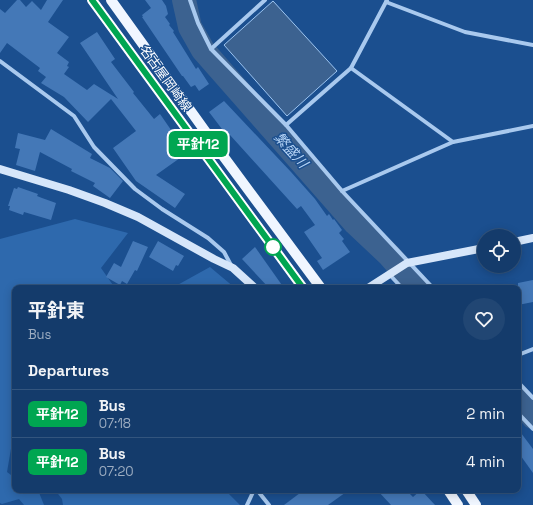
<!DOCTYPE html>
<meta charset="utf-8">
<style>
body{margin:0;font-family:"Space Grotesk","Noto Sans JP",sans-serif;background:#214673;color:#f1f3f6;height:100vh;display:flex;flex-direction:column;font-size:15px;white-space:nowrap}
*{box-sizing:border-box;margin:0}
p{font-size:13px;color:#9dadc1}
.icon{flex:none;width:22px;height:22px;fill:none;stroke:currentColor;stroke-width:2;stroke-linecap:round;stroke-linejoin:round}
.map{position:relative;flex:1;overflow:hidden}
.sheet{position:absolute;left:12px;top:285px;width:509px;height:208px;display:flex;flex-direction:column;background:#143b6b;border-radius:8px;box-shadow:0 2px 10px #0003,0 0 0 1px #33557e}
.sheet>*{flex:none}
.badge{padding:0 8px;border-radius:6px;font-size:14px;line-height:26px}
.fabs{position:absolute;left:477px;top:229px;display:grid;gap:8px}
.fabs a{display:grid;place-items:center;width:44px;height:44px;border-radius:50%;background:#143b6b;box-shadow:0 2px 10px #0003,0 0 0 1px #33557e;font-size:20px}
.map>.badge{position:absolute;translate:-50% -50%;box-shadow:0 0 0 2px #fff}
h2{padding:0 16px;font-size:15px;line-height:36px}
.round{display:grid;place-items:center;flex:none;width:42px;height:42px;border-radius:21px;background:#214673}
.overview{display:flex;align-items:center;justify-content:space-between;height:68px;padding:0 16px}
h1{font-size:19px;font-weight:700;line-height:30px}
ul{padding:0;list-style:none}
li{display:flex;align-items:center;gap:12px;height:48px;padding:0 16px;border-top:1px solid #33557e}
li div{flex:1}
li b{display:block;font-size:15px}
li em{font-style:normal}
li .badge{min-width:44px;font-weight:700;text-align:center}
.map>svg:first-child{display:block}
.green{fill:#2e69ad}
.water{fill:#3c6290;stroke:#9cc4f0}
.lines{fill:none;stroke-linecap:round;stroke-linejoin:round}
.river{stroke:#3c6290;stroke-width:24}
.building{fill:#4478b7}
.street{stroke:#a9c9ee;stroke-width:4}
.secondary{stroke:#d6e6fa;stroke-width:8}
.primary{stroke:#f0f6ff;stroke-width:10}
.line-casing{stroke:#fff;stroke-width:9}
.line{stroke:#00a651;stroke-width:6}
.stop-dot{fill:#fff;stroke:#00a651;stroke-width:2}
.labels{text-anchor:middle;stroke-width:3;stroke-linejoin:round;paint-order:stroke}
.street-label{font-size:13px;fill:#fff;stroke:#1b4f8f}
.water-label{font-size:14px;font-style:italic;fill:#b5d3f5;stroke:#1b4f8f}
</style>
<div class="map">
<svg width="533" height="505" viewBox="0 0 533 505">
<rect width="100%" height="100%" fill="#1b4f8f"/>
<g class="green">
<path d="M 75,219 L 128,233 L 101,268 L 115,288 L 15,288 L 15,436 L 13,437 L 7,472 L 15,478 L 15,490 L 38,490 L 44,505 L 24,505 L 19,499 L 2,504 L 0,503 L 0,239 Z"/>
<path d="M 210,267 L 235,288 L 172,288 Z"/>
<path d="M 55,490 L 225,490 L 240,505 L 63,505 L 62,499 Z"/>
</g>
<path class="water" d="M 273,1 L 337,71 L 287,116 L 224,45 Z"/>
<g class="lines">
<g class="river">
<path d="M 184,0 L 190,27 L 203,50 L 355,223 L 389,255 L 418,288"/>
<path d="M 518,400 L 533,417"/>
</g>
</g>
<g class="building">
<path d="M 17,0 L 20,0 L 26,7 L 32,1 L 41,10 L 47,0 L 63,0 L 48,22 L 69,37 L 57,53 L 69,62 L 67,66 L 69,67 L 64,74 L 87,90 L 94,84 L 118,99 L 80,43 L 97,32 L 115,59 L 111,62 L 134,92 L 133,93 L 154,119 L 160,114 L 187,153 L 156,175 L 185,194 L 175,208 L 136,181 L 113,148 L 136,131 L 111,99 L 88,122 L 64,97 L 41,83 L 46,77 L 38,71 L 40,68 L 7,43 L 0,53 L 0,9 L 5,13 Z"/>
<path d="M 145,0 L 162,0 L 166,6 L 168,14 L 165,17 L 170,24 L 169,25 L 174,31 L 173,32 L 196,69 L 198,67 L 209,84 L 199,91 L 195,85 L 191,87 L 183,76 L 182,76 L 142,17 L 143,17 L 142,15 L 151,8 Z"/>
<path d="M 224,101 L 291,172 L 315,199 L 327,216 L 329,214 L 333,220 L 334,219 L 342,230 L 339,233 L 344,239 L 342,241 L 350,252 L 323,270 L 317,261 L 322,258 L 304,232 L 315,225 L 301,206 L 297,209 L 230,135 L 228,137 L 209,112 Z"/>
<path d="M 51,129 L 92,154 L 90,158 L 110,168 L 123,181 L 110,198 L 93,186 L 95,183 L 71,171 L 72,169 L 40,152 L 35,171 L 16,165 L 20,149 L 15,148 L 18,133 L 45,140 Z"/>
<path d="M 18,187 L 38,194 L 37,196 L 42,198 L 56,203 L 51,220 L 24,212 L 23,215 L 9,210 L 10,206 L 8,206 L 14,188 L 17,189 Z"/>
<path d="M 133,241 L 148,247 L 137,271 L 135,270 L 127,284 L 122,281 L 120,285 L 106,277 L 114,263 L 121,267 Z"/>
<path d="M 158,241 L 184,256 L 178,266 L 176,265 L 173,271 L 149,257 Z"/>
<path d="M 255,247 L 284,288 L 269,288 L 242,259 Z"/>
<path d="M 533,280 L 533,302 L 518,305 L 518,283 Z"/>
<path d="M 518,429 L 533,449 L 533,473 L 518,452 Z"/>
<path d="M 304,490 L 349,490 L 328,505 L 284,505 Z"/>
<path d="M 377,490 L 406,490 L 413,497 L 421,490 L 435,505 L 391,505 Z"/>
</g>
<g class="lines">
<g class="street">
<path d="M 190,0 L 198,23 L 211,49 L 286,125 L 342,191 L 433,288"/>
<path d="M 386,2 L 465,32 L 533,45"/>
<path d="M 211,49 L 265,0"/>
<path d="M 0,61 L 74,116 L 94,147 L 135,189 L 162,209 L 208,238 L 224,252 L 232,267"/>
<path d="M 351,68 L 453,142 L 533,126"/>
<path d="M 286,125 L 351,68 L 387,0"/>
<path d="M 342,191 L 453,142"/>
<path d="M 389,274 L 402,288"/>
<path d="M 518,355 L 533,349"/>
<path d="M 518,382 L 533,398"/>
<path d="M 518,413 L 533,429"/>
<path d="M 257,490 L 269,505"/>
<path d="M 247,505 L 254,490"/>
</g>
<g class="secondary">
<path d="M 0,169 L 69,190 L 105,203 L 138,217 L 214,259 L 233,268 L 255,288"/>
<path d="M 514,242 L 533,238"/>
<path d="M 368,288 L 407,263 L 484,248"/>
</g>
<g class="primary">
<path d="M 92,0 L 303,288"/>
<path d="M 111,0 L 218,149 L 321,288"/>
<path d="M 448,490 L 458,505"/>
<path d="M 466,490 L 476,505"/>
</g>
</g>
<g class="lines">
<g class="line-casing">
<path id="line" d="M 92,0 L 303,288"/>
</g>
<use href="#line" class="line"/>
</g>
<circle class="stop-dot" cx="273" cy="247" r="8"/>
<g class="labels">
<g class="street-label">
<text transform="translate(166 78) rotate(54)" y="5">名古屋岡崎線</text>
</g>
<g class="water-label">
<text transform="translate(291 150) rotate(48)" y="5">繁盛川</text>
</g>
</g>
</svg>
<div class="fabs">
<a><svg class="icon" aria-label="locate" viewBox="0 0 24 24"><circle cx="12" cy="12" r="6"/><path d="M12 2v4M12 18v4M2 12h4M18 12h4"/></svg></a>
</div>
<b class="badge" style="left:198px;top:144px;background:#00a651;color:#fff">平針12</b>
<section class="sheet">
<div class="overview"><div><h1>平針東</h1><p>Bus</p></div><a class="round"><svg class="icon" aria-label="heart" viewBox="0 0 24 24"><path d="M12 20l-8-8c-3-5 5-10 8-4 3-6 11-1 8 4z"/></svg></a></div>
<h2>Departures</h2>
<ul>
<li><span class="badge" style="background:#00a651;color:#fff">平針12</span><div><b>Bus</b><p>07:18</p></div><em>2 min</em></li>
<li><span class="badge" style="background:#00a651;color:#fff">平針12</span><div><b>Bus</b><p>07:20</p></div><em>4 min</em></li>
</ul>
</section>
</div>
